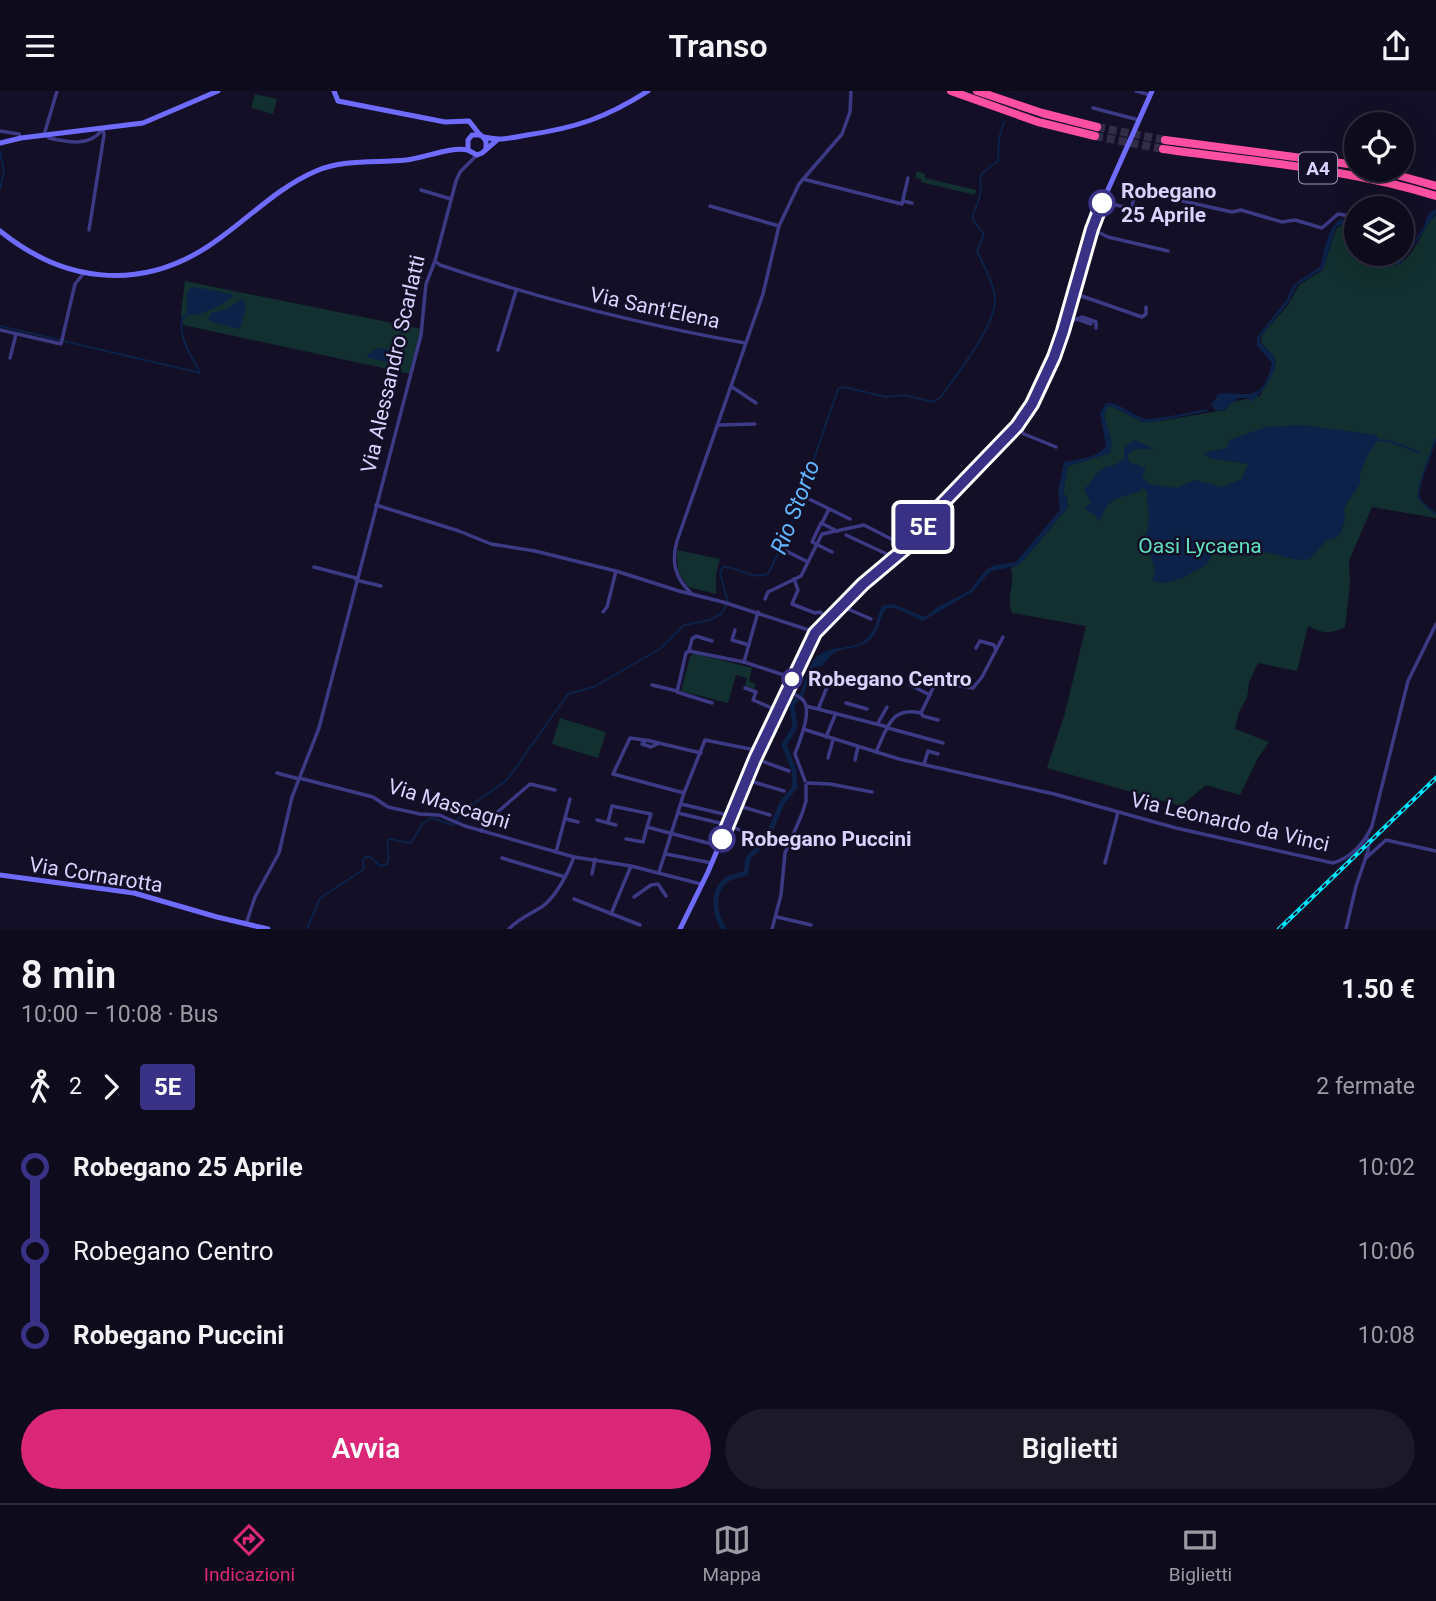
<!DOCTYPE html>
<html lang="it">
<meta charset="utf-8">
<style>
body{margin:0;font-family:Roboto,sans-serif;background:#1c1929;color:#f1f3f6;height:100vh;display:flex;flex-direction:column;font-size:26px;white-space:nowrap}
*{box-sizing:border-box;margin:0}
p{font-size:23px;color:#9b9ba3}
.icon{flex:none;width:38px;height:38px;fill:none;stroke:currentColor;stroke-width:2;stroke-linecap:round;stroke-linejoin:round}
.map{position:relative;height:838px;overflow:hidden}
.panel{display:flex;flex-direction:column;background:#0e0b1c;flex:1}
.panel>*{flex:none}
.badge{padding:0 14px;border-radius:5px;font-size:24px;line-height:46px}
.tools{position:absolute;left:1344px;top:21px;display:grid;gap:14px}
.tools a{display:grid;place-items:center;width:70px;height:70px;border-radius:50%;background:#0e0b1c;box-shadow:0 7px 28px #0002,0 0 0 2px #2e2b3b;font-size:35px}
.map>.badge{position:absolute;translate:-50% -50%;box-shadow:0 0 0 4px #fff}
.legs{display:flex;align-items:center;gap:10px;height:77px;padding:0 21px;font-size:23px}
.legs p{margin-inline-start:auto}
.headline{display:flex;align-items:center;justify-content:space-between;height:119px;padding:0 21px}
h1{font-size:38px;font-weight:600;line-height:52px}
.primary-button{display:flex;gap:14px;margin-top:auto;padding:14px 21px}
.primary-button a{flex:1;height:80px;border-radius:42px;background:#db2777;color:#fff;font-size:28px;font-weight:600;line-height:80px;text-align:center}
.primary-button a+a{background:#1c1929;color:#f1f3f6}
ul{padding:0 21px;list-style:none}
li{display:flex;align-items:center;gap:24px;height:84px;font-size:26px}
li i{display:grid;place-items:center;width:10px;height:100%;margin:0 9px;background:currentColor}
li i::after{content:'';width:18px;height:18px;margin:-9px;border:5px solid;border-radius:50%;background:#0e0b1c}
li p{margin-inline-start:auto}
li:first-child i{background:linear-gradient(#0000 50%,currentColor 0)}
li:last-child i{background:linear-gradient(currentColor 50%,#0000 0)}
header{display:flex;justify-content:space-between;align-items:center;height:91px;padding:0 21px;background:#0e0b1c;font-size:32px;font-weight:600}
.menu{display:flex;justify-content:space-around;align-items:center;height:98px;border-top:2px solid #2e2b3b;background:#0e0b1c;font-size:19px;color:#9b9ba3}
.menu a{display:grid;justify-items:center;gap:4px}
.menu .selected{color:#db2777}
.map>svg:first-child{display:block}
.green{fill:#12302f}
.water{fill:#0c2248}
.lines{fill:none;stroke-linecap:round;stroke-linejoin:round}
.stream{stroke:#0c2248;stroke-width:2}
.river{stroke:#0c2248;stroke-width:5}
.highway-tunnel{stroke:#312d47;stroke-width:8;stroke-dasharray:8 4;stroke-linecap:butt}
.street{stroke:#3d3a85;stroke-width:3.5}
.secondary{stroke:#6f6bff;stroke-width:5}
.highway{stroke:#ff4fa3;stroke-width:8}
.rail-casing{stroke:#00e5ff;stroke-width:4.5}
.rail{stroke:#130f26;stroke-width:2;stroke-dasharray:5;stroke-linecap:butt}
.line-1-casing{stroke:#fff;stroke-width:16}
.line-1{stroke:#393185;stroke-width:10}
.stop-1-dot{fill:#fff;stroke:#393185;stroke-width:3.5}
.labels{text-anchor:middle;stroke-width:5;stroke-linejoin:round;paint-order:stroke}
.shield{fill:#130f26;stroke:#9e99be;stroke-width:2}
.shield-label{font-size:19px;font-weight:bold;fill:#d9d4ff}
.stop-label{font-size:21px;font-weight:bold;fill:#d9d4ff;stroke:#130f26;text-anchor:start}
.street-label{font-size:21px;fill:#d9d4ff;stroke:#130f26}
.park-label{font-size:21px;fill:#5fe0c0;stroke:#130f26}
.water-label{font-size:23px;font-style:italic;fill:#62b6ff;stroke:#130f26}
</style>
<header><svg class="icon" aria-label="menu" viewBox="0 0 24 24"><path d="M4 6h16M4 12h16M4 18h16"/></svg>Transo<svg class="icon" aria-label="share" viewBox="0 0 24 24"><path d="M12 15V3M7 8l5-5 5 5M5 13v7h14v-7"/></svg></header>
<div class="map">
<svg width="1436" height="838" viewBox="0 0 1436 838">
<rect width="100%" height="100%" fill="#130f26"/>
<g class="green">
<path d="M 255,3 L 277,8 L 273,23 L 251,17 Z"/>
<path d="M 917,80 L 925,83 L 925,87 L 976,99 L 975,104 L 921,91 L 921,88 L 915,87 Z"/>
<path d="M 1436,124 L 1436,348 L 1418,398 L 1418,407 L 1436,422 L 1436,427 L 1372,416 L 1349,470 L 1350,493 L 1345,536 C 1330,543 1323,543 1308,535 L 1297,580 L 1258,572 L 1249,591 L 1247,607 L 1239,621 L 1235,638 L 1269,651 L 1258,667 L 1240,704 L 1206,694 L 1181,715 L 1047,677 L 1065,622 L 1086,535 L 1012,522 C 1006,503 1015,495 1011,477 L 1023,470 L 1068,416 L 1067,405 L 1063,403 L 1068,375 L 1110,362 C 1113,342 1102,336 1105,319 L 1108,315 L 1113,316 L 1142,331 L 1154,331 L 1225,319 L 1232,311 L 1260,305 L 1276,272 L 1275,267 L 1261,251 L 1262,244 L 1288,214 L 1299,194 L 1323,179 L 1336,138 L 1342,134 L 1356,138 L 1356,163 L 1376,163 L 1380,172 C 1412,185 1417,141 1436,124 Z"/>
<path d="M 185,190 L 422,238 L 411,283 L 183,234 L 181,222 Z"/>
<path d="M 677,459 L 720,468 L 716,483 L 716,503 L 688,496 L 678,481 Z"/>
<path d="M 694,562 L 752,577 L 749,590 L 756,593 L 754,598 L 745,595 L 747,587 L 736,584 L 728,612 L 681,600 L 690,566 Z"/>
<path d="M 560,627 L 606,641 L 598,667 L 552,653 Z"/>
</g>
<g class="water">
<path d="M 1436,118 L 1436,122 L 1401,173 L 1389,174 L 1378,168 L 1377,163 L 1389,170 L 1401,168 C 1404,165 1423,138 1424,135 C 1427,126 1427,122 1436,118 Z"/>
<path d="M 1340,128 L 1356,131 L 1356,136 L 1344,133 L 1336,136 L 1323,178 L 1297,194 L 1288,212 L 1261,245 L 1260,251 C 1264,256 1272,262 1275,268 C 1279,281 1259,304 1252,311 L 1248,307 L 1238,307 L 1224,319 L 1216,320 L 1211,314 L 1219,302 C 1250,302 1263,311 1272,272 L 1257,255 L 1257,246 L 1287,208 L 1293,194 L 1321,175 C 1324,159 1327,138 1340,128 Z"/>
<path d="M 194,196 L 232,203 L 233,205 C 224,214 198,226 187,224 L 187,202 L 190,197 Z"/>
<path d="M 243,208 L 246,216 L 240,238 L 214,232 L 208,228 L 211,222 L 225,219 Z"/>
<path d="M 378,257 L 395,259 L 397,263 L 394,272 L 368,267 L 367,264 Z"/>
<path d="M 1106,312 C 1122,312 1132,325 1147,328 C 1155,329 1195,320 1207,318 L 1208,320 L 1154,331 L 1142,331 L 1113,316 L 1108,315 L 1104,324 C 1106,337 1115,349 1110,362 L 1068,375 L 1063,403 L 1067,405 L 1068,416 L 1023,470 L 1017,475 L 991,480 L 972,501 L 923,530 L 895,517 L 887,517 C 879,525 880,539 871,548 C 860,559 846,555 834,562 C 829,565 826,571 822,575 L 814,576 L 811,579 L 803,606 L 799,605 C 805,593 806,579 814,569 C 828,551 856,562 869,545 C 877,537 877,525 882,515 L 893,513 L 925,526 L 936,517 L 969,500 L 987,478 L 995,474 L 1016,471 L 1060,419 L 1058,401 L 1064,371 C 1079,368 1097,367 1106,355 L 1100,322 Z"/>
<path d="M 1302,334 L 1377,344 L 1378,349 L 1367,365 L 1360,383 L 1360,393 L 1344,417 L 1345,429 L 1340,443 L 1334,448 L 1327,449 L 1310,468 C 1294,471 1279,463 1264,461 C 1252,459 1240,463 1229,466 L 1228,452 L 1214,460 L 1206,474 L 1183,487 L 1164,492 L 1152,490 C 1159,476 1150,462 1142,450 C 1154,434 1146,418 1147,400 L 1142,397 L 1139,401 C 1117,408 1107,406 1100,431 L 1094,423 L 1085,418 L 1091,411 L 1084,399 C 1090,393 1096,381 1104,377 C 1114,373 1115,376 1124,367 L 1124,357 L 1134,349 L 1155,358 L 1136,358 L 1128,363 L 1129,371 L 1146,377 L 1142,386 L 1149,393 L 1176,397 L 1195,389 L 1222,396 L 1242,388 L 1248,373 L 1210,367 L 1204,362 L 1227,357 L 1229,349 L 1266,336 Z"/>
</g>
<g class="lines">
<g class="stream">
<path d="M 1014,0 L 1015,0"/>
<path d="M 0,1 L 0,0"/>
<path d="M 0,61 L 4,80 L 0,98"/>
<path d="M 0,235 L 200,282 C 191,263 179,250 182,227 L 187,224"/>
<path d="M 1436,347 L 1421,390 L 1418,405 L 1423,413 L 1436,423"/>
<path d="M 1378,349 L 1389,350 L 1419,361"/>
<path d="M 307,838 L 320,807 L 364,778 L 363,769 L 365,766 L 370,766 L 380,775 L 387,773 C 392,765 384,755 389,748 L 411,752 L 422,733 L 432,727 L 454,734 L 466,718 L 507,689 L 568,603 L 594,596 L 661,557 L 684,534 L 710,529 L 721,523 L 728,511 L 720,482 L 723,476 C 741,476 749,489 768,483 L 790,438 L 838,298 L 844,296 L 886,306 L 905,304 L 933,311 L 941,306 C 957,282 1002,229 994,201 C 991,187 983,173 977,160 L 984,143 C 968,123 971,130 979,108 C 986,83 969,90 998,70 L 999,47 L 1004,31"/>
</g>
<path class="river" d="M 724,838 C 715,825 711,802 725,790 C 730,785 739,785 746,782 L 748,767 L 766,750 L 782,712 L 795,696 L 794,679 L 784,654 L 795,636 L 792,613 L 801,604"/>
<g class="highway-tunnel">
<path d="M 1097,36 L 1165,49"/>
<path d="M 1095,45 L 1163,58"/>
</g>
<g class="street">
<path d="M 1136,0 L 1150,4"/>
<path d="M 1093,17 L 1139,29"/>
<path d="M 0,40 L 19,43 L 21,47"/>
<path d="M 44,44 L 57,0"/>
<path d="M 47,44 L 49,47 C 67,51 90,56 102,39"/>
<path d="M 803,88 L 902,113 L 908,87"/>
<path d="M 421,99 L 451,108"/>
<path d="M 903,110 L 912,112"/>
<path d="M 1103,111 L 1129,117 L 1132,115 L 1136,100 L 1138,100 L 1232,121 L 1241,119 L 1282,131 L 1295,129 L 1322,137 L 1338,123 L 1355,126"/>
<path d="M 710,115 L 779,135"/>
<path d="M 89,139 L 104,44 L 103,37"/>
<path d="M 1094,139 L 1108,146 L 1168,160"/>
<path d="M 435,170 L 440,174 C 543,209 638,233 745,252"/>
<path d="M 1073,202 L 1142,226 L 1146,223 L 1146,216"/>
<path d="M 1066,227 L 1075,229 L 1082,226 L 1096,231 L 1096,237"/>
<path d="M 1077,228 L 1091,233"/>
<path d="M 0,239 L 61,253 L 75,193 L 84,182"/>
<path d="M 498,259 L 516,200"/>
<path d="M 10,267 L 16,243"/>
<path d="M 732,296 L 756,312"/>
<path d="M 719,334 L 755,333"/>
<path d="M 1017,335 L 1024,343 L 1056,356"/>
<path d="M 807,407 L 850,428"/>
<path d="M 376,414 L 459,440 L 491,453 L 535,460 L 616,480 L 679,500 L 723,511 L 815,541"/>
<path d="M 822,432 L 829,418"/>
<path d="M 846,444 L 891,465"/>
<path d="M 786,460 L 808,471"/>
<path d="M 832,461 L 812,451 L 821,432 L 837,440"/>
<path d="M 891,464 L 899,451"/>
<path d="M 314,476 L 356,487"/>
<path d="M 794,488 L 798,499 L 792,513 L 815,522 L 820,521 L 828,528"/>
<path d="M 356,489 L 381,495"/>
<path d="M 691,502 C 675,487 671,471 677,450 L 763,203 L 779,135 L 799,93 L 842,43 L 850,21 L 851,0"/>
<path d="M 765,508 L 768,501 L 801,485 L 822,443 L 864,434 L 907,456"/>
<path d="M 841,515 L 871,528"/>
<path d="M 603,521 L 607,516 L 616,480"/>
<path d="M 735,539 L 732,549 L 749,554"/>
<path d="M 976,557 L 980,550 L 994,554 L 996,559"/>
<path d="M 689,560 L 692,548 L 696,545 L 712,550"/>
<path d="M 744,571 L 758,521"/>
<path d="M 652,594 L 677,600"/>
<path d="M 910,594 L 930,604"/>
<path d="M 745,597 L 756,601 L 753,609 L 779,620"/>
<path d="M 787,600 C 792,602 799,605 803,609 C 813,620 799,651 795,663 L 805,690"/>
<path d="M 712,612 L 677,601 L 686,562 L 689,560 L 744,571 L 793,587"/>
<path d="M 846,612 L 867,618"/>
<path d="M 806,615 L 888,636"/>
<path d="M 819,616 L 827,596"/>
<path d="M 921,622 L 923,625 L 938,629"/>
<path d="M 878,632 L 887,616"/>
<path d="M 888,637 L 943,652"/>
<path d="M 806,639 L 899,668 L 1054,703 L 1176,737 L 1333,772 C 1351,767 1365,751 1372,735 L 1408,590 L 1436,533"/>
<path d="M 826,646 L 836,622"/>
<path d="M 644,649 L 630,647 L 613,683 L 684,702"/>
<path d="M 657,653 L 651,656 L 642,653 L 646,649 L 701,662"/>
<path d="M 876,661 C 887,638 890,615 921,622 L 933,597 L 940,592 L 973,597 L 982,586 L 1003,546"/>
<path d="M 828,667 L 833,649"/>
<path d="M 756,668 L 789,680"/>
<path d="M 855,669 L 858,656"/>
<path d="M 924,673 L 928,660 L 938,663"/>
<path d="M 277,682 L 299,688"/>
<path d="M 299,687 L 373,706 L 388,716 L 420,723 L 439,724 L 465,735 L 574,766 L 631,775 L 701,793"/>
<path d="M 747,689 L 784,700"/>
<path d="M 808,692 L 830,693 L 872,701"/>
<path d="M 681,713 L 732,725"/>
<path d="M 736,714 L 770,724"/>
<path d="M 678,722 L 728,734 L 753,745"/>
<path d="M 566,728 L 578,731"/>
<path d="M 597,729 L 616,734"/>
<path d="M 608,731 L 612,715 L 651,723 L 647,736 L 719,755"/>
<path d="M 481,740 L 486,731 L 530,693 L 555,699"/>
<path d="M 626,748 L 643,751 L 647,736"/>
<path d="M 556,761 L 570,708"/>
<path d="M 666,763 L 712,772"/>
<path d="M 502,767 L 565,786"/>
<path d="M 1366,767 L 1386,749 L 1436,760"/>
<path d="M 1105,772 L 1118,721"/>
<path d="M 659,781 L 684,702 L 705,649 L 760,660"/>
<path d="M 592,783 L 595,768"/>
<path d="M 634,806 L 651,794 L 658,793 L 666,805"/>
<path d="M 574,808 L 640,834"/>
<path d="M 611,823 L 631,775"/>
<path d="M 777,826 L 811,834"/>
<path d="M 246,833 L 255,806 L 279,762 L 292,706 L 319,637 L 421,244 L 426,193 L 435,170 L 456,90 L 460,81 L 477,64"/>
<path d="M 509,838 C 519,827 531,823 543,815 C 558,803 567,784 574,766"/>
<path d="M 772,838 L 781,804 L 785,762 L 802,723 L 806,710 L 806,694"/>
<path d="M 1346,838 L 1356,795 L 1368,760 L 1369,751 L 1366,746"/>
</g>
<g class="secondary">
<path d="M 334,0 L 338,10 L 445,31 L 469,30 L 480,44"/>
<path d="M 484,46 C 498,50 512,47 527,44 C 575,37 606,27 648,0"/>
<path d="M 0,52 L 21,47 L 143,32 L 218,0"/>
<path d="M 486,57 L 486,50 L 481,44 L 472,44 L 468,49 L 468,59 L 477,64 L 482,62 L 497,49"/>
<path d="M 0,140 C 68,195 148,201 220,147 C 252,124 279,96 316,80 C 344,68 376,72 406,69 C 424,67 452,55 468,59"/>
<path d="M 0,784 L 134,802 L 217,826 L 268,838"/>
<path d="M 680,838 L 708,781 L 755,670 L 815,542 L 863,493 L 907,456 L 945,408 L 1017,335 L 1032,313 L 1054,266 L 1063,240 L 1098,121 L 1152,0"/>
</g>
<g class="highway">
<path d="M 951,0 L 1038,31 L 1095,45"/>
<path d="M 977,0 L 1042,22 L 1097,36"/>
<path d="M 1165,49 L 1356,74"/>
<path d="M 1163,58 C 1255,71 1347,77 1436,105"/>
<path d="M 1379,79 L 1436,95"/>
</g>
<g class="rail-casing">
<path id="rail" d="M 1279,838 L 1436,687"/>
</g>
<use href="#rail" class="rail"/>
</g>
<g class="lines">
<g class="line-1-casing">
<path id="line-1" d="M 722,748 L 755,668 L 815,542 L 863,493 L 907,456 L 939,416 L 1017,335 L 1032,313 L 1054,266 L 1063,240 L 1092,138 L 1102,112"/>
</g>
<use href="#line-1" class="line-1"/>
</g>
<g class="stop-1-dot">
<circle cx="1102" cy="112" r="12"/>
<circle cx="792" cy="588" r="9"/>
<circle cx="722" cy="748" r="12"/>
</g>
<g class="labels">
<rect class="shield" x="1299" y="61.5" width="38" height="31" rx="5"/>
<g class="shield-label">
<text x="1318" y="84">A4</text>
</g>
<g class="stop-label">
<text x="1121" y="107">Robegano<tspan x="1121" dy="24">25 Aprile</tspan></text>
<text x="808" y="595">Robegano Centro</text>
<text x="741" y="755">Robegano Puccini</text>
</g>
<g class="street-label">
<text transform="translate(655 217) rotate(12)" y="7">Via Sant'Elena</text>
<text transform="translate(393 273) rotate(-77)" y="7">Via Alessandro Scarlatti</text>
<text transform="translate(449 713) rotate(17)" y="7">Via Mascagni</text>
<text transform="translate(1230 731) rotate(13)" y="7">Via Leonardo da Vinci</text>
<text transform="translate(96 784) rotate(9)" y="7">Via Cornarotta</text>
</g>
<g class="park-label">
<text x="1200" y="462">Oasi Lycaena</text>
</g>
<g class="water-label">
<text transform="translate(795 416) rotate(-69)" y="8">Rio Storto</text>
</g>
</g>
</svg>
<div class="tools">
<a><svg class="icon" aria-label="locate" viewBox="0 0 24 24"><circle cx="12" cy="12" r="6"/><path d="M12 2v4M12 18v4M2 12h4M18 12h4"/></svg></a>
<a><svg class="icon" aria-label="layers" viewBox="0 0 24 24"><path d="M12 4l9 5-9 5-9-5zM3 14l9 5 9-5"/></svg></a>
</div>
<b class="badge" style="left:923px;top:436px;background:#393185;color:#fff">5E</b>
</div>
<section class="panel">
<div class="headline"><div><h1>8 min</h1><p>10:00 – 10:08 · Bus</p></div><b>1.50 €</b></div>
<div class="legs"><svg class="icon" aria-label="walk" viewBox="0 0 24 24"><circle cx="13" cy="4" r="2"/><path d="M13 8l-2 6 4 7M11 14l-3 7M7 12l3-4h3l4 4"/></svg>2<svg class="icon" aria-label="forward" viewBox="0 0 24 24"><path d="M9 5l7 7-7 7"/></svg><b class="badge" style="background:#393185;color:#fff">5E</b><p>2 fermate</p></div>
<ul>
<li><i style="color:#393185"></i><b>Robegano 25 Aprile</b><p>10:02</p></li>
<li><i style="color:#393185"></i><span>Robegano Centro</span><p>10:06</p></li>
<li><i style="color:#393185"></i><b>Robegano Puccini</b><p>10:08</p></li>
</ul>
<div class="primary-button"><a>Avvia</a><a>Biglietti</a></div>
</section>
<nav class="menu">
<a class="selected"><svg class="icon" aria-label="directions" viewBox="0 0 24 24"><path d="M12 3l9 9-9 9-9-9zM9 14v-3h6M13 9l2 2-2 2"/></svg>Indicazioni</a>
<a><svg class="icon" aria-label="map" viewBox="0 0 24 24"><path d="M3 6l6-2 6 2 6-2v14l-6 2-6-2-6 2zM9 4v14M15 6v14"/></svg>Mappa</a>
<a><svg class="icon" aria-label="tickets" viewBox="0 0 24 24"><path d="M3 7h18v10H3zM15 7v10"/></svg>Biglietti</a>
</nav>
